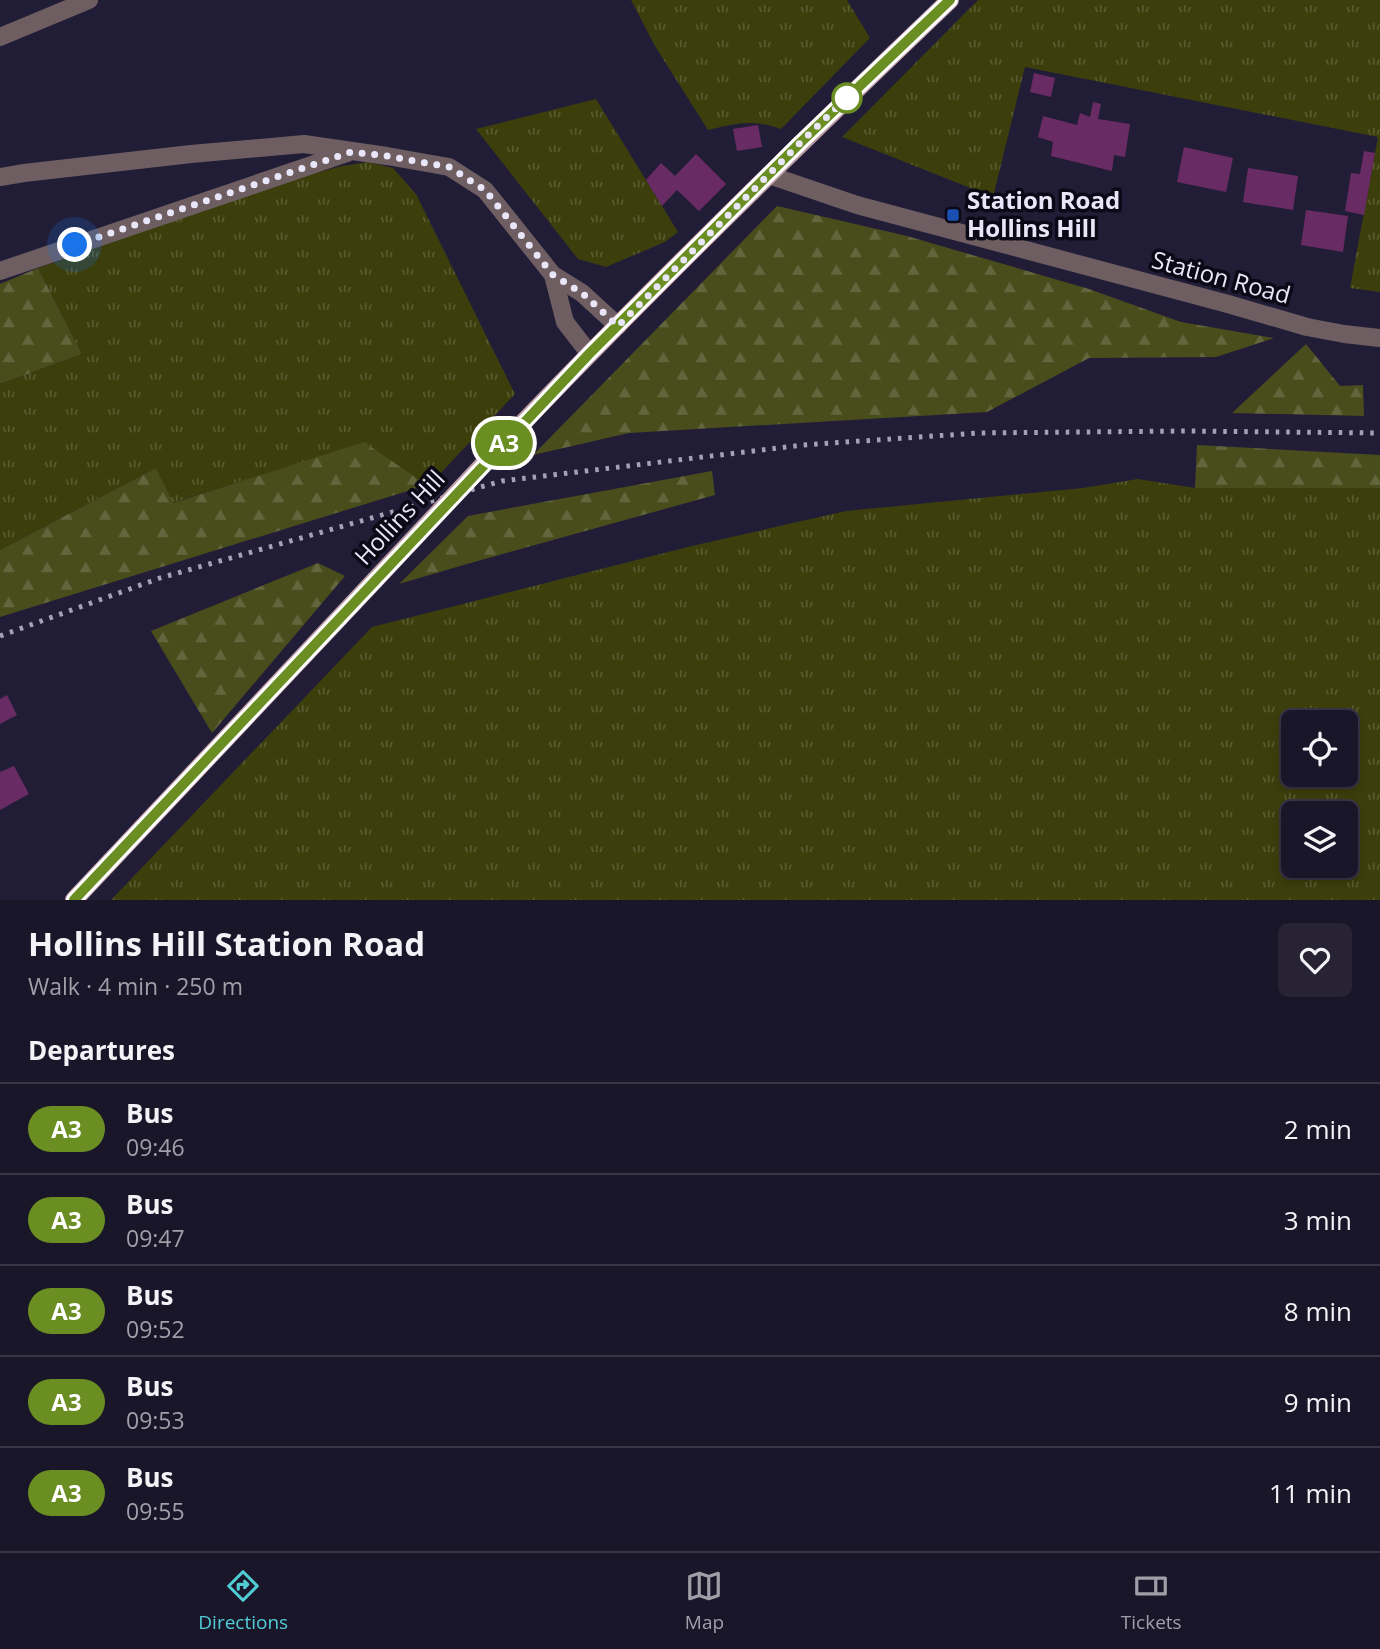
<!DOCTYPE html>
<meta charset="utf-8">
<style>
body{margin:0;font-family:"Open Sans",sans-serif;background:#272335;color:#f1f3f6;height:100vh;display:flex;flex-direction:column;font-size:26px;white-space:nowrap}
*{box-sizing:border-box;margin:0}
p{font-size:23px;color:#9f9fa8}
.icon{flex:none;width:38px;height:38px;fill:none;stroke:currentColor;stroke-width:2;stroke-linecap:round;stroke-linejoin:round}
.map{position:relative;height:900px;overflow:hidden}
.sheet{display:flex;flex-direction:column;background:#1a1629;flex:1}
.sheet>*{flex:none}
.badge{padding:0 14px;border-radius:23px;font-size:24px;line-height:46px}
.tools{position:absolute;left:1281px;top:710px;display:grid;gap:14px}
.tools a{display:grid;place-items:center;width:77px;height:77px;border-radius:10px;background:#1a1629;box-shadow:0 4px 10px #0003,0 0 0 2px #383546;font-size:35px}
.you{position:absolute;width:35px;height:35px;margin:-18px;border:5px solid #fff;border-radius:50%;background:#1a73e8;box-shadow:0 0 0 10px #1a73e833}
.map>.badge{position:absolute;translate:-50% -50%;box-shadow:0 0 0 4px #fff}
h2{padding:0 28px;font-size:26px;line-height:63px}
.round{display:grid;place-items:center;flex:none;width:74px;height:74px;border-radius:10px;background:#272335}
.summary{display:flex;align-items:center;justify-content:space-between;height:119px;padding:0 28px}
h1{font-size:33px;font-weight:700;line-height:52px}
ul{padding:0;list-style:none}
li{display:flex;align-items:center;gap:21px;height:91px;padding:0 28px;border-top:2px solid #383546}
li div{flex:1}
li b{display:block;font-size:26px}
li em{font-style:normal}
li .badge{min-width:77px;font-weight:700;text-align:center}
.dock{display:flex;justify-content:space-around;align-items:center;height:98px;border-top:2px solid #383546;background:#1a1629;font-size:19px;color:#9f9fa8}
.dock a{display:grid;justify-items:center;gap:4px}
.dock .on{color:#51ccd4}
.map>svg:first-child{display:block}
.grass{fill:url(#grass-tufts);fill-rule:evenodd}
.forest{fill:url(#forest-firs)}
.building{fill:#682b63}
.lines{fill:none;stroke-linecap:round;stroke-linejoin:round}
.minor{stroke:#6e5e62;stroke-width:18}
.major{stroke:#bb9aa3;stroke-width:18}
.rail{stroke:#a5a2b7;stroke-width:5;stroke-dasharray:3.5 7;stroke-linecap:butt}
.major-bridge{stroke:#bb9aa3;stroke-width:18}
.line-casing{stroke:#fff;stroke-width:16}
.line{stroke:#6b8e23;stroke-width:10}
.walk{stroke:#e8e6f8;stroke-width:7;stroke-dasharray:0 12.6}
.stop-dot{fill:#fff;stroke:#6b8e23;stroke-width:3.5}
.transit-dot{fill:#1a4fb4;stroke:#0b0915;stroke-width:2.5}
.labels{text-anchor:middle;stroke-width:7;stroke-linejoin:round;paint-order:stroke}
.poi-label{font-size:24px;font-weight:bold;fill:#e8e6f8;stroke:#0b0915;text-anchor:start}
.street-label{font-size:24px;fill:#e8e6f8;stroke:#0b0915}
</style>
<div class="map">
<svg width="1380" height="900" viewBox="0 0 1380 900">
<defs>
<pattern id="grass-tufts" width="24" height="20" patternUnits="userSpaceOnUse" patternTransform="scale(1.75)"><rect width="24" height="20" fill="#3c3e0c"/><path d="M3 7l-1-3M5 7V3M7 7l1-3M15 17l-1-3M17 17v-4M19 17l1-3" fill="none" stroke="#585a30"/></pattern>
<pattern id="forest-firs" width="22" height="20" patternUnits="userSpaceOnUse" patternTransform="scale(1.75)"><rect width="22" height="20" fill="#494c1b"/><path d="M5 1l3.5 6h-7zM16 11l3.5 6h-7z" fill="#63663d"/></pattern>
</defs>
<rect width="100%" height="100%" fill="#221d37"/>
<g class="grass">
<path d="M 631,0 L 847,0 L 870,38 L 781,129 C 751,119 738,123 708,130 L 655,46 Z"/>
<path d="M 978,0 L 1380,0 L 1380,292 L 1350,288 L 1378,137 L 1025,67 L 993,197 L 842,137 Z"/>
<path d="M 596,99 L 678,232 L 665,242 L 606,267 L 578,259 L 476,129 Z"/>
<path d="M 368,162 L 393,168 L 416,194 L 515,394 L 438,476 L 427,485 L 364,443 L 172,503 L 156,468 L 0,550 L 0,384 L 82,354 L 38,268 L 286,181 L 342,166 Z"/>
<path d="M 1138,479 L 1195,488 L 1380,488 L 1380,900 L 111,900 L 372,627 L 692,546 L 846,511 L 1083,488 ZM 1293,723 L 1346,723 L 1346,775 L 1293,775 ZM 1293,814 L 1346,814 L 1346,866 L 1293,866 Z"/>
</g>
<g class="forest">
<path d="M 777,206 L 907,236 L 1089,289 L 1181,322 L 1274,338 L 1216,357 L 1089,358 L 987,412 L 629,433 L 533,455 Z"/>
<path d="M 38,268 L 82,354 L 0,384 L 0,284 Z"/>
<path d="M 1306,344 L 1340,386 L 1363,385 L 1364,416 L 1232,413 Z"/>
<path d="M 364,442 L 427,485 L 0,617 L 0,550 L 156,468 L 173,503 Z"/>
<path d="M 1197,445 L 1380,455 L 1380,488 L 1195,488 Z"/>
<path d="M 712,471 L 715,495 L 467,564 L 399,584 L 468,516 Z"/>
<path d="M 318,563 L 345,576 L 212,733 L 151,631 Z"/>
</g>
<g class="building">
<path d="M 1034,73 L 1055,78 L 1051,97 L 1030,92 Z"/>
<path d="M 1093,102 L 1101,104 L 1098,119 L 1130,124 L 1125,157 L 1114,155 L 1112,171 L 1051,156 L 1053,142 L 1038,137 L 1043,116 L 1077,125 L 1080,113 L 1090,117 Z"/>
<path d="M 758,125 L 762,147 L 737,151 L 733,129 Z"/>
<path d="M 1184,147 L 1233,158 L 1226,192 L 1177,182 Z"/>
<path d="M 1364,151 L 1375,153 L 1364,215 L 1345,211 L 1351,173 L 1360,174 Z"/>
<path d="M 696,154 L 726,184 L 699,211 L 677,190 L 662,206 L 646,180 L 661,163 L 675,176 Z"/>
<path d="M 1248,168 L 1298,176 L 1293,210 L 1243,202 Z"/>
<path d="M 1306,210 L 1348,216 L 1343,252 L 1301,245 Z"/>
<path d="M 7,695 L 17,715 L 0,724 L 0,699 Z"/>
<path d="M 14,766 L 29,794 L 0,810 L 0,772 Z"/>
</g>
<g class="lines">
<g class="minor">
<path d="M 0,37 L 89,0"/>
<path d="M 769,175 L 857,205 L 1228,304 L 1307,327 L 1344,334 L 1380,338"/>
<path d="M 0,177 L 24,173 L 191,154 L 304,144 L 387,156 L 449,167 L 485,190 L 553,275 L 582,293 L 618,326"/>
<path d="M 0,271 L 347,153"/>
<path d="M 553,275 L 565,322 L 589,353"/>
</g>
<g class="major">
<path d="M 495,452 C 642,297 795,148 950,0"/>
<path d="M 74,900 L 375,580"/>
</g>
<path class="rail" d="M 0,636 L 160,578 L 502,481 L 803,445 L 978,433 L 1184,431 L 1380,433"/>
<path class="major-bridge" d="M 375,580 L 495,452"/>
</g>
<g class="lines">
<g class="line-casing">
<path id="line" d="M 74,900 L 589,354 L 800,143 L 950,0"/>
</g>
<use href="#line" class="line"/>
<path class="walk" d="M 75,245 L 351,152 L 387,156 L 449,167 L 485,190 L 553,275 L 582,293 L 618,326 L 800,143 L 856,89 L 847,98"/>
</g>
<circle class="stop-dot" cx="847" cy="98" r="14"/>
<rect class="transit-dot" x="946" y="208" width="14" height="14" rx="3.5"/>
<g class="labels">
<g class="poi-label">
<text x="967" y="209">Station Road<tspan x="967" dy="28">Hollins Hill</tspan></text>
</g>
<g class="street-label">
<text transform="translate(1221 278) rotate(15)" y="8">Station Road</text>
<text transform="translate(400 518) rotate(-47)" y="8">Hollins Hill</text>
</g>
</g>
</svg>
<div class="tools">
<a><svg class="icon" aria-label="locate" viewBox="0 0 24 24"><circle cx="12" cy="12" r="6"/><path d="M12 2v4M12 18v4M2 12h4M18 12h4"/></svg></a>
<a><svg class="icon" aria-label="layers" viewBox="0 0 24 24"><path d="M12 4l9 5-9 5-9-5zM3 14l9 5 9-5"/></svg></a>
</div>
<div class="you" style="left:75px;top:245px"></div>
<b class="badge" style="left:504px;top:443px;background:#6b8e23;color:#fff">A3</b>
</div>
<section class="sheet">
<div class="summary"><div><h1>Hollins Hill Station Road</h1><p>Walk · 4 min · 250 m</p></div><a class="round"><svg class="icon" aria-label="heart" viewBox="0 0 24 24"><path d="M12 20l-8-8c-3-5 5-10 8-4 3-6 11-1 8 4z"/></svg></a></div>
<h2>Departures</h2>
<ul>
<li><span class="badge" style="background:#6b8e23;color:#fff">A3</span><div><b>Bus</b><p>09:46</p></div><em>2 min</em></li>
<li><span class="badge" style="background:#6b8e23;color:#fff">A3</span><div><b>Bus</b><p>09:47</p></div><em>3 min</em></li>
<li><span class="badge" style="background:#6b8e23;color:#fff">A3</span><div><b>Bus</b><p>09:52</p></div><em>8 min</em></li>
<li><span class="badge" style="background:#6b8e23;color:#fff">A3</span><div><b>Bus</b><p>09:53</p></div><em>9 min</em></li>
<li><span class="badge" style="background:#6b8e23;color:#fff">A3</span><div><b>Bus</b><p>09:55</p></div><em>11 min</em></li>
</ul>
</section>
<nav class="dock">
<a class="on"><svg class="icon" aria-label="directions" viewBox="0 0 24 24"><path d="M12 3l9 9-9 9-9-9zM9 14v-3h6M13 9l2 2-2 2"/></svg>Directions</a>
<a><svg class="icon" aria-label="map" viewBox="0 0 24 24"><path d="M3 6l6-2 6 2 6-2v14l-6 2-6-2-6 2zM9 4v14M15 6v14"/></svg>Map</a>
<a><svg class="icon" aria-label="tickets" viewBox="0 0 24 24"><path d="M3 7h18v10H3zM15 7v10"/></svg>Tickets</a>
</nav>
